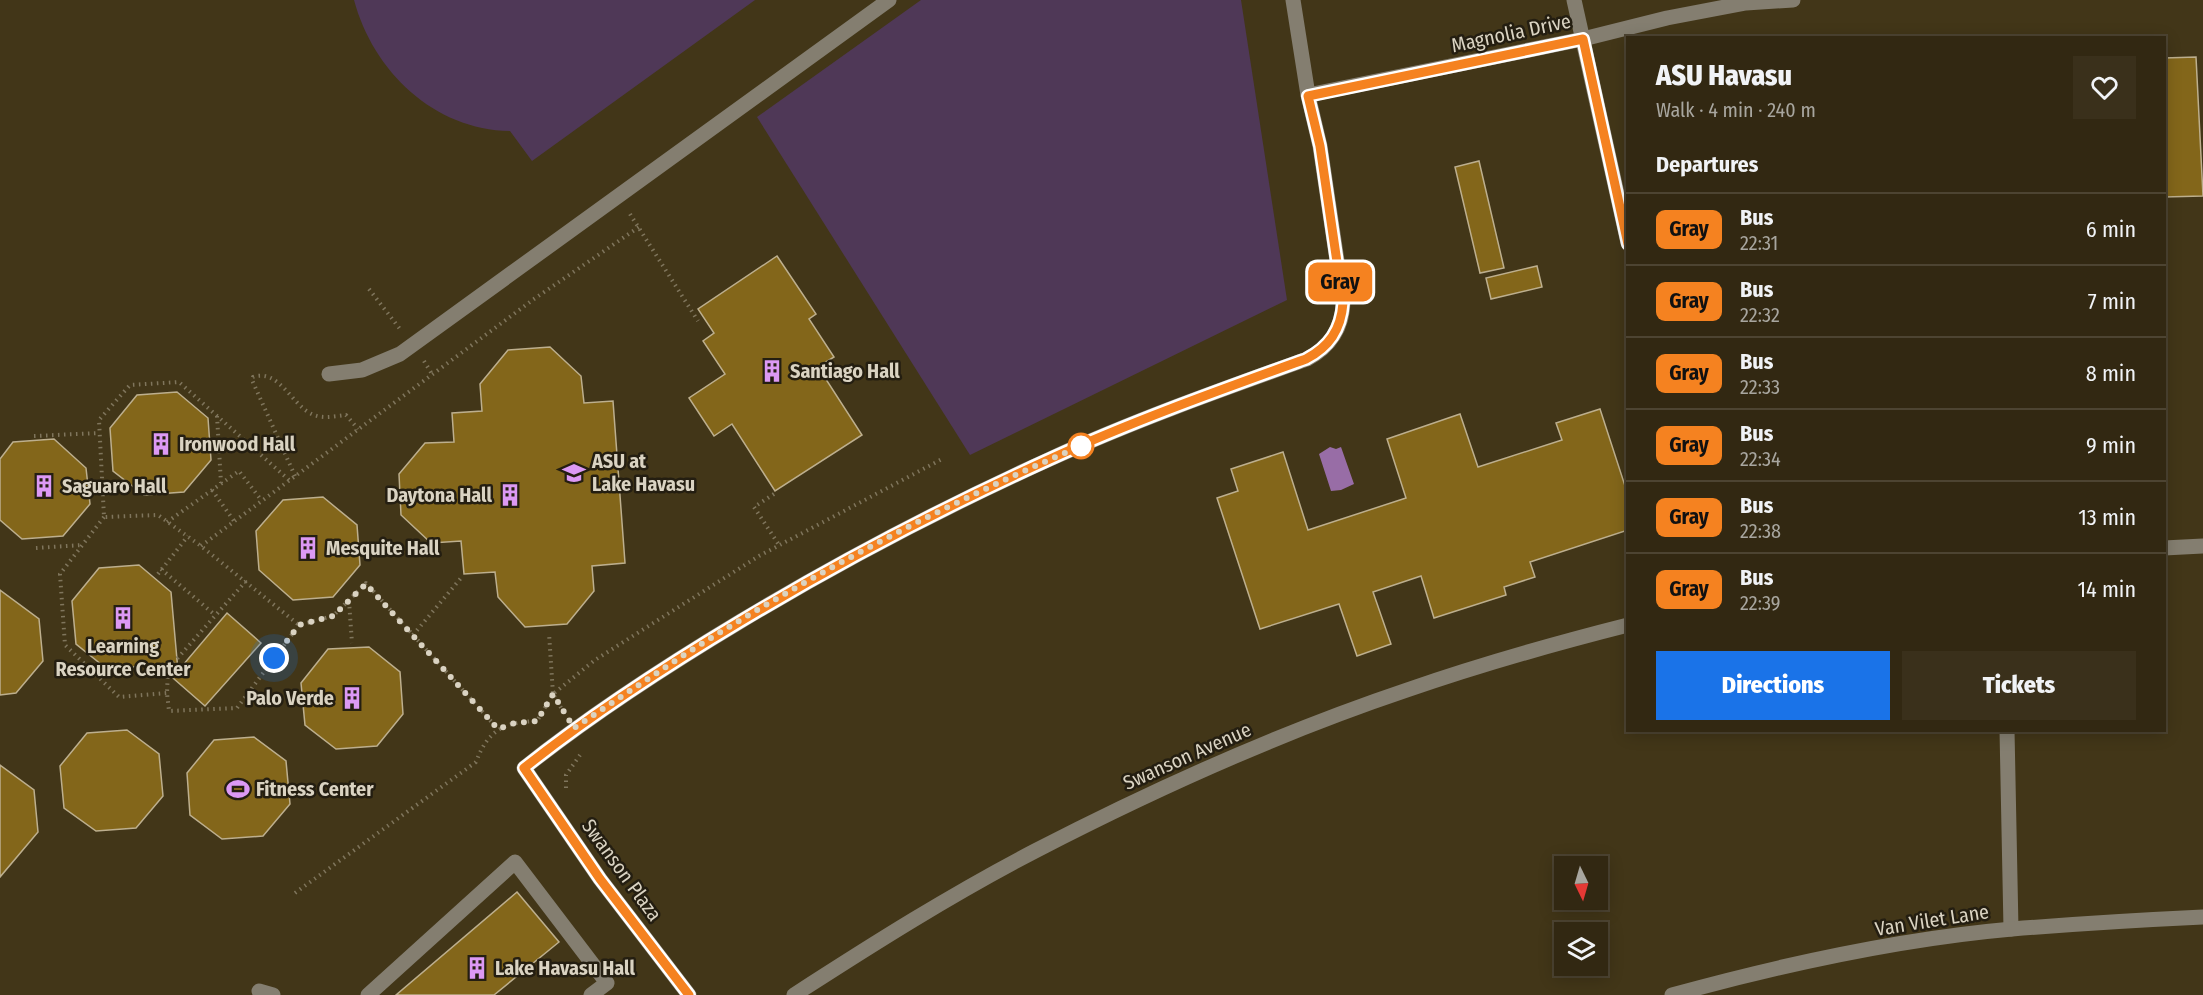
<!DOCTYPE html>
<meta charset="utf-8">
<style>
body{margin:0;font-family:"Fira Sans Condensed",sans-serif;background:#3a301b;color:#f1f3f6;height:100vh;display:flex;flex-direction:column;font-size:22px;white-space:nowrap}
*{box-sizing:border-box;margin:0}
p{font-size:20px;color:#a8a69f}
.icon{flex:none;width:33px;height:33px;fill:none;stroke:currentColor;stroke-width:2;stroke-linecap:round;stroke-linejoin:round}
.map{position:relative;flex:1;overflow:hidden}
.side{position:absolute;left:1626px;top:36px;width:540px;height:696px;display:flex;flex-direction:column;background:#322812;border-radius:0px;box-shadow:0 3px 15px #0003,0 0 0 2px #4d4432}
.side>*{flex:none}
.badge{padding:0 12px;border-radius:9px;font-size:21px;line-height:39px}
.needle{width:39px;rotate:175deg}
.tools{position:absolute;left:1554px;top:856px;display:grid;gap:12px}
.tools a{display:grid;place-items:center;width:54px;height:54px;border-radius:0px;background:#322812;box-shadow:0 3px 15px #0003,0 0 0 2px #4d4432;font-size:30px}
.you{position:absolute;width:30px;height:30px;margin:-15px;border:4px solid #fff;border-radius:50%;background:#1a73e8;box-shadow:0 0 0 9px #1a73e833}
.map>.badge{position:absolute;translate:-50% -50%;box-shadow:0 0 0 3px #fff}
h2{padding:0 30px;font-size:22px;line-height:54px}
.round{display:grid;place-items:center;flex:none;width:63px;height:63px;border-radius:0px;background:#3a301b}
.head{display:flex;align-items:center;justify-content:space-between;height:102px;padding:0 30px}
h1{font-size:28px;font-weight:800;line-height:45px}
.action{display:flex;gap:12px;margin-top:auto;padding:12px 30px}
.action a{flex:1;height:69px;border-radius:0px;background:#1a73e8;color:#fff;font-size:24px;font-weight:800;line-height:69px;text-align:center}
.action a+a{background:#3a301b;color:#f1f3f6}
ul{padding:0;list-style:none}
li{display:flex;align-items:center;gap:18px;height:72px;padding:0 30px;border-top:2px solid #4d4432}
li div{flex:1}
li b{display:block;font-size:22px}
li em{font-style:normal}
li .badge{min-width:66px;font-weight:700;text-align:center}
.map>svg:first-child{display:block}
.green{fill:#4f3857}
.water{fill:#986da6}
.building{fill:#83661a;stroke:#bdaf8e;stroke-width:1.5}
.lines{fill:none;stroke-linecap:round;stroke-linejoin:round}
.path{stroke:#7f755c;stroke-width:4;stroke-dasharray:1.5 4.5;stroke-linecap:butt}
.minor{stroke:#847e70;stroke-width:15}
.line-casing{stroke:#fff;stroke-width:14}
.line{stroke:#f58220;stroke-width:9}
.walk{stroke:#dad3c2;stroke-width:6;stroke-dasharray:0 10.8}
.stop-dot{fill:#fff;stroke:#f58220;stroke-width:3}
.labels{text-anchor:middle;stroke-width:5;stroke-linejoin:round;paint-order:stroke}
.street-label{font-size:20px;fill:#dad3c2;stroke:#241e11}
.poi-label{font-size:20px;font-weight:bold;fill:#dad3c2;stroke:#241e11;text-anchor:start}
</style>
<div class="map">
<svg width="2203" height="995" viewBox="0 0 2203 995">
<rect width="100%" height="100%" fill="#423618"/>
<g class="green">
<path d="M 354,0 L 755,0 L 532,161 L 510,131 C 434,130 373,71 354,0 Z"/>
<path d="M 921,0 L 1241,0 L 1287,300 L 970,455 L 757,117 Z"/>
</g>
<path class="water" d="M 1330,447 L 1336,449 L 1341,447 L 1354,484 L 1341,490 L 1331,491 L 1319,454 Z"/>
<g class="building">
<path d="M 2196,57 L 2203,196 L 2164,197 L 2164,58 Z"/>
<path d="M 1479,161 L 1504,268 L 1480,273 L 1455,167 Z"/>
<path d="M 777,256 L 816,314 L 809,319 L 834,357 L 818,367 L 862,435 L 775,491 L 732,424 L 714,436 L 689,398 L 725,374 L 703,341 L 714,333 L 698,309 Z"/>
<path d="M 1537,266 L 1542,287 L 1491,299 L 1486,278 Z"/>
<path d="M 550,347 L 581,376 L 584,403 L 613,401 L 625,563 L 592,566 L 594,591 L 567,624 L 525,627 L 498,597 L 495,572 L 464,574 L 461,541 L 431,543 L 401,515 L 399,474 L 425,443 L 454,442 L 452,413 L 482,411 L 480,384 L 508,350 Z"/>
<path d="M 177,392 L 208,418 L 211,460 L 184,492 L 144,495 L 113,471 L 110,428 L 137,395 Z"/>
<path d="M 1600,409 L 1628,495 L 1628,530 L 1530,562 L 1535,577 L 1504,587 L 1506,595 L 1434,618 L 1421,576 L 1373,592 L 1391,644 L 1357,656 L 1339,604 L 1260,629 L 1217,498 L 1238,491 L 1231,469 L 1283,452 L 1308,530 L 1406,498 L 1387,439 L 1460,414 L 1478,467 L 1562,440 L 1556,423 Z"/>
<path d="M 54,439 L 86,468 L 90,504 L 63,536 L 22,539 L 0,520 L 0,459 L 13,442 Z"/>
<path d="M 323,497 L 357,525 L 360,565 L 333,597 L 293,600 L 259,570 L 256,531 L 283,500 Z"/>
<path d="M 139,565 L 171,592 L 178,671 L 227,613 L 261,643 L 205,706 L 158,665 L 107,669 L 76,644 L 72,601 L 99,568 Z"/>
<path d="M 0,590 L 39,619 L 43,661 L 16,693 L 0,695 Z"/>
<path d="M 369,647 L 400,672 L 403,714 L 377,746 L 336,749 L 305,725 L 301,683 L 328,649 Z"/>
<path d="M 127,730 L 159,754 L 163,796 L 136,828 L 96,831 L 64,808 L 60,766 L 87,733 Z"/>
<path d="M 254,737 L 286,761 L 290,804 L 263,836 L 222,839 L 190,815 L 187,773 L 214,740 Z"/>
<path d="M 0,765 L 34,790 L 38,832 L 0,877 Z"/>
<path d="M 517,892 L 559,942 L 494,995 L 396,995 Z"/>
</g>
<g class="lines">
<g class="path">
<path d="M 630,214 L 698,321"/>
<path d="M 369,289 L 400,329"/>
<path d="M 424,361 L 432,374"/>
<path d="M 217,416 L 221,483"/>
<path d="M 34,436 L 99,433"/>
<path d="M 295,476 L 252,380 L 253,377 C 280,368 292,407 314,415 C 324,419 336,416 346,415 L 358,429"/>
<path d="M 289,480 L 179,382 L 130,385 L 99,420 L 104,517 L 158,515 L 201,546 L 299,625 L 333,616 L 366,583 L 498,729"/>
<path d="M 212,490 L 234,521"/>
<path d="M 774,494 L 754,507 L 779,545"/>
<path d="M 104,517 L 60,574 L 65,645 L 119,697 L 167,693"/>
<path d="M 167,522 L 239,471 L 262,501"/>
<path d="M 201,546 L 534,299 L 639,227"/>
<path d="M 36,548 L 82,545"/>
<path d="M 161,569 L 215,615"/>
<path d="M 158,574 L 188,536"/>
<path d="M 246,581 L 168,669 L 167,693 L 169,711 L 237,708 L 299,625"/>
<path d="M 349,601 L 352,643"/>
<path d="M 413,635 L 461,578"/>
<path d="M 564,713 L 553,694 L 595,660 L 759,556 L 944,458"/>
<path d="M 566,788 L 566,775 L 580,755"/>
<path d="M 295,893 L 476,762 C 488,730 504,722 537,721 L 553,694 L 549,633"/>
</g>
<g class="minor">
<path d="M 1574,0 L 1628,243"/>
<path d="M 1308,95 L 1583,39 L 1667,18 L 1746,3 L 1793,0"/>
<path d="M 329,374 L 362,370 L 400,354 L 889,0"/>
<path d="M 2164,548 L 2203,546"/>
<path d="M 2007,730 L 2011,929"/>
<path d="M 259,991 L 273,995"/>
<path d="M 368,995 L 515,862 L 607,983 L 591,995"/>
<path d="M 689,995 L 600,879 L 524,768 C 593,713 666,666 741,621 C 841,561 944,507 1050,459 C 1133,421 1220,390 1307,359 C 1330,347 1343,327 1343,301 L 1320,146 L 1308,95 L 1293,0"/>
<path d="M 794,995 C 873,944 952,894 1035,851 C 1155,789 1279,733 1407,690 C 1479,665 1553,644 1628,625"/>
<path d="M 1672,995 C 1781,965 1899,939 2012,929 C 2075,924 2139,920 2203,917"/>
</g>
</g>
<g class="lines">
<g class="line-casing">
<path id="line" d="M 689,995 L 600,879 L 524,768 C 593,713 666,666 741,621 C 841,561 944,507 1050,459 C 1133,421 1220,390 1306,359 C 1329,347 1341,330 1343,303 L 1320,146 L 1308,96 L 1583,39 L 1628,244"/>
</g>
<use href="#line" class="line"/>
<path class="walk" d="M 274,658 L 299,625 L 333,616 L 366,584 L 498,729 L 515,723 L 537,721 L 553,694 L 574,728 C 612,703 649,678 687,653 C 812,574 945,504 1081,446"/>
</g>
<defs>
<g id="building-bare" transform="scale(1.8)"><path d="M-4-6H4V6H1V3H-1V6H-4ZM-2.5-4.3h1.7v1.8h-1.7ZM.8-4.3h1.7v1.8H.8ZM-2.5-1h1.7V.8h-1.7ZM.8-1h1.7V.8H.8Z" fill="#dc99f4" stroke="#241e11" stroke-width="2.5" paint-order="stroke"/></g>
<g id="university-bare" transform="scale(1.8)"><path d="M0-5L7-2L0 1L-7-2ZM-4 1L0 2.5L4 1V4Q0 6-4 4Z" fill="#dc99f4" stroke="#241e11" stroke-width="2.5" paint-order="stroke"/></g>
<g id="stadium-bare" transform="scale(1.8)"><path d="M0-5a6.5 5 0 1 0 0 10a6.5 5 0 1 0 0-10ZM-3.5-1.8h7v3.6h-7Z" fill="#dc99f4" stroke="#241e11" stroke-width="2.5" paint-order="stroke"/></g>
</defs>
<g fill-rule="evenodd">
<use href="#building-bare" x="772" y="371"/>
<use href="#building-bare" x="161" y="444"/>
<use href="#university-bare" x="574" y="473"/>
<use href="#building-bare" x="44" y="486"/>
<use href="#building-bare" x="510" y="495"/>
<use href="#building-bare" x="308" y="548"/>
<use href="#building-bare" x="123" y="618"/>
<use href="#building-bare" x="352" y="698"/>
<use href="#stadium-bare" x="238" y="789"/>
<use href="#building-bare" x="477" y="968"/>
</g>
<circle class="stop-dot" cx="1081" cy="446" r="12"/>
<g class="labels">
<g class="street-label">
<text transform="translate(1511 33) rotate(-12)" y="7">Magnolia Drive</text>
<text transform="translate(1187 756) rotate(-24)" y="7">Swanson Avenue</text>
<text transform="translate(622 870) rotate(54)" y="7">Swanson Plaza</text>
<text transform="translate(1932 920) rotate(-9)" y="7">Van Vilet Lane</text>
</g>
<g class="poi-label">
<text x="790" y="378">Santiago Hall</text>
<text x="179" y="451">Ironwood Hall</text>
<text x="592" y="468">ASU at<tspan x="592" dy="23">Lake Havasu</tspan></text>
<text x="62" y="493">Saguaro Hall</text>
<text x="492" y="502" text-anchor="end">Daytona Hall</text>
<text x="326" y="555">Mesquite Hall</text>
<text x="123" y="653" text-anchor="middle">Learning<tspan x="123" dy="23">Resource Center</tspan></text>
<text x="334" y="705" text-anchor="end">Palo Verde</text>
<text x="256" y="796">Fitness Center</text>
<text x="495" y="975">Lake Havasu Hall</text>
</g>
</g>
</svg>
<div class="tools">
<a><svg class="needle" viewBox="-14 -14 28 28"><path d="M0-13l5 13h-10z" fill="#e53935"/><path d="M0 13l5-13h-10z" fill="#a8a69f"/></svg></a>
<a><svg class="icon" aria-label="layers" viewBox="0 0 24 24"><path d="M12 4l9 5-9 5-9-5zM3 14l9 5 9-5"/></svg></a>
</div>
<div class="you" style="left:274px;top:658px"></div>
<b class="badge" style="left:1340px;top:282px;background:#f58220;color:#111">Gray</b>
<section class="side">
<div class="head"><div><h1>ASU Havasu</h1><p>Walk · 4 min · 240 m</p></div><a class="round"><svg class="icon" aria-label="heart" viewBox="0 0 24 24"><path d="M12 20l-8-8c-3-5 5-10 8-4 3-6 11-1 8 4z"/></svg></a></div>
<h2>Departures</h2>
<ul>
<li><span class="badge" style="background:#f58220;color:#111">Gray</span><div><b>Bus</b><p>22:31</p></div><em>6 min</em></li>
<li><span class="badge" style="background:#f58220;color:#111">Gray</span><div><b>Bus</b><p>22:32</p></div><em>7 min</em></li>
<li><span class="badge" style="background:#f58220;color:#111">Gray</span><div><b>Bus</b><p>22:33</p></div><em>8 min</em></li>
<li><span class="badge" style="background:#f58220;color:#111">Gray</span><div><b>Bus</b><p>22:34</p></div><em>9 min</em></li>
<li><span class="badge" style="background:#f58220;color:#111">Gray</span><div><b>Bus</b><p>22:38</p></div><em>13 min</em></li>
<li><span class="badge" style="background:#f58220;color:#111">Gray</span><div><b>Bus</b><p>22:39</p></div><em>14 min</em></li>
</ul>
<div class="action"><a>Directions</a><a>Tickets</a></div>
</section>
</div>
